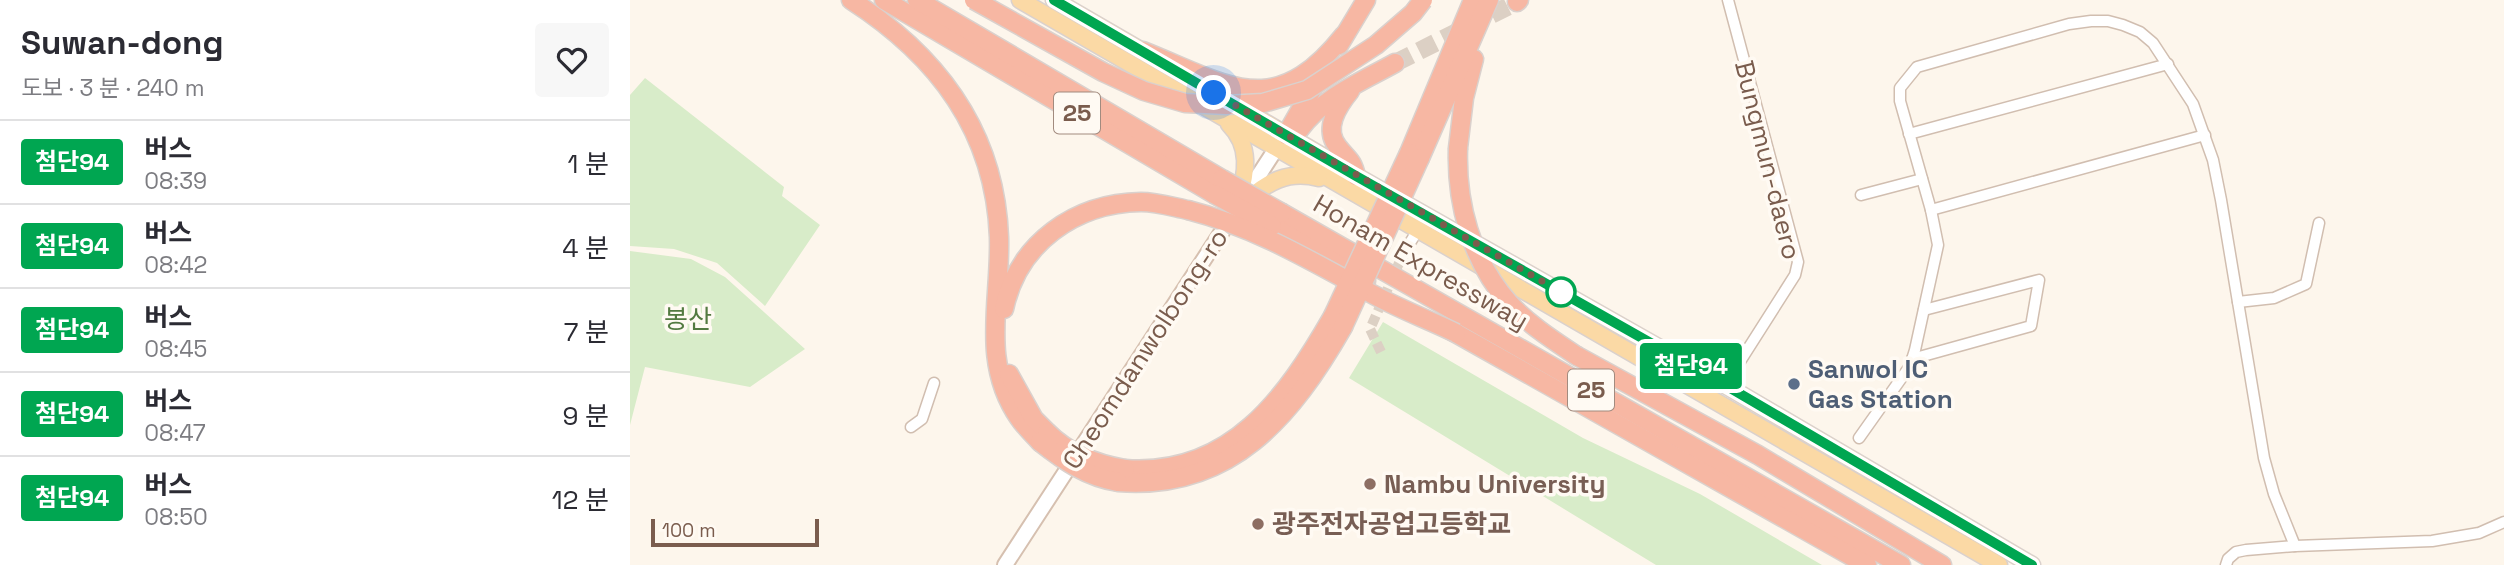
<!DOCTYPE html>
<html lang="ko">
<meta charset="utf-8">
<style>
body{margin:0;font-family:"Space Grotesk","Noto Sans KR",sans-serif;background:#f7f7f7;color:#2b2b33;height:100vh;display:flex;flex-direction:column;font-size:26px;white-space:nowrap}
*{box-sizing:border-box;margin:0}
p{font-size:23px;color:#7c7c81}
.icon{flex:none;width:38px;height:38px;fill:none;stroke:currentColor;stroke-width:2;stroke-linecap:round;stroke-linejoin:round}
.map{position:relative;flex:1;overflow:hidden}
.side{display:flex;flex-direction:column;background:#fff;width:630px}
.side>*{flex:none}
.badge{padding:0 14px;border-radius:5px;font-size:24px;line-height:46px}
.scale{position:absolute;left:21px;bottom:18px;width:168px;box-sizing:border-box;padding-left:7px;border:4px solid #7a5c4d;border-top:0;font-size:19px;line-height:24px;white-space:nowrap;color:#7a5c4d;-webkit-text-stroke:5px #fffaf3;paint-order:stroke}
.you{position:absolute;width:35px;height:35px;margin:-18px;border:5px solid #fff;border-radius:50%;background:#1a73e8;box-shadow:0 0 0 10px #1a73e833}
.map>.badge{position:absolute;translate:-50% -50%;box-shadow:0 0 0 4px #fff}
.round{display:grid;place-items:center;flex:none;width:74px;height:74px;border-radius:7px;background:#f7f7f7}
.overview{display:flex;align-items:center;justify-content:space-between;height:119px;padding:0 21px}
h1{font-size:33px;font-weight:600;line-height:52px}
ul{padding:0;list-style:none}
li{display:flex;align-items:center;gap:21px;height:84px;padding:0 21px;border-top:2px solid #e1e1e2}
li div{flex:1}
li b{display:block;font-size:26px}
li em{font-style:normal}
li .badge{min-width:77px;font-weight:700;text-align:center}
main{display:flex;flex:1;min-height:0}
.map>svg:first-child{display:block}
.green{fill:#d8ecc9}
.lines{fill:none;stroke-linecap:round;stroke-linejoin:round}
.street-tunnel{stroke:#dcd0c4;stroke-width:10;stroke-dasharray:10 5;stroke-linecap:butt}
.highway-tunnel{stroke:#dcd0c4;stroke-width:18;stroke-dasharray:18 9;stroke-linecap:butt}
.street-casing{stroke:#d1beb0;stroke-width:13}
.secondary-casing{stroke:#d6c0b0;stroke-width:18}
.primary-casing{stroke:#dad1cd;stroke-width:19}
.highway-casing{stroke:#dad1cd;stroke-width:21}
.street{stroke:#fff;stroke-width:10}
.secondary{stroke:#fff;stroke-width:14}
.primary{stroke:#fbd9a5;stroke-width:16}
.highway{stroke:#f7b7a3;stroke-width:18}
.highway-bridge-casing{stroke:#dad1cd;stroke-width:21;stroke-linecap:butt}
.highway-bridge{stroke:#f7b7a3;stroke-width:18}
.line-casing{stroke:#fff;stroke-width:16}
.line{stroke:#00a651;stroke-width:10}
.walk{stroke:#7a5c4d;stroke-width:7;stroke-dasharray:0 12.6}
.stop-dot{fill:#fff;stroke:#00a651;stroke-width:3.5}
.service-dot{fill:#5c6f8a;stroke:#fffaf3;stroke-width:2.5}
.education-dot{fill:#8d6e63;stroke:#fffaf3;stroke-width:2.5}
.labels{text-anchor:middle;stroke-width:7;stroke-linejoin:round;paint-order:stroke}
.shield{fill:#fffaf3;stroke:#a28b7f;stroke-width:2}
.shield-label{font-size:24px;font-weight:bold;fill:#7a5c4d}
.street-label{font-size:26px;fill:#7a5c4d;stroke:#fffaf3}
.park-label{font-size:26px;fill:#537a41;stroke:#fffaf3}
.service-label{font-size:26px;font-weight:bold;fill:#4e5e75;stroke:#fffaf3;text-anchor:start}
.education-label{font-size:26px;font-weight:bold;fill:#785e54;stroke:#fffaf3;text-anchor:start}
</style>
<main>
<section class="side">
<div class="overview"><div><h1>Suwan-dong</h1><p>도보 · 3 분 · 240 m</p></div><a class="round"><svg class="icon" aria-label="heart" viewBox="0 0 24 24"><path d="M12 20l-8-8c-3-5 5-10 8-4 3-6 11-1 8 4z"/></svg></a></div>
<ul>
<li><span class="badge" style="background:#00a651;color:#fff">첨단94</span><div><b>버스</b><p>08:39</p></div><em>1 분</em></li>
<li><span class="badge" style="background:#00a651;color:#fff">첨단94</span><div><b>버스</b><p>08:42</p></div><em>4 분</em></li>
<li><span class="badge" style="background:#00a651;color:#fff">첨단94</span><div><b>버스</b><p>08:45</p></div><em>7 분</em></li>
<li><span class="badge" style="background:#00a651;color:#fff">첨단94</span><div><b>버스</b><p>08:47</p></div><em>9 분</em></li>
<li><span class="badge" style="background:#00a651;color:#fff">첨단94</span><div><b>버스</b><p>08:50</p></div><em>12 분</em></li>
</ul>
</section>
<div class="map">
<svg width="1874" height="565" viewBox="0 0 1874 565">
<rect width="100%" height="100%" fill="#fdf6ec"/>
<g class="green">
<path d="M 15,78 L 154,187 L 152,196 L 190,225 L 135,306 L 87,263 L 44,249 L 0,246 L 0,95 Z"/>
<path d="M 0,251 L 61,259 L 95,277 L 175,349 L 120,387 L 15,367 L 0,425 Z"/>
<path d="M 753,322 L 953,438 L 1070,494 L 1192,565 L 1026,565 L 719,378 Z"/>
</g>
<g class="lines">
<path class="street-tunnel" d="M 751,352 L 740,329 L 773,254"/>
<path class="highway-tunnel" d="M 765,63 L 887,2"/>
<g class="street-casing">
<g id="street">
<path d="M 1279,134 L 1538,64"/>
<path d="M 1231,195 L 1292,179"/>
<path d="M 1301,210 L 1575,135"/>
<path d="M 773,254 L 788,230"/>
<path d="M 1608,302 L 1644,298 L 1676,284 L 1689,223"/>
<path d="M 1282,359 L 1401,326 L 1409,280 L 1294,310"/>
<path d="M 1095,385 L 1165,275 L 1168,262 L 1098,0"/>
<path d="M 281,427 L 292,419 L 304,383"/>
<path d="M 1229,438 L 1280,366 L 1285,350 L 1308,245 L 1301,210 L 1270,101 L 1270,88 L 1287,67 L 1439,24 L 1461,21 L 1478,21 L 1493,25 L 1510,32 L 1523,43 L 1563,104 L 1583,160 L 1591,200 L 1634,458 L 1644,494 L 1665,546"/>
<path d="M 1596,565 L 1598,559 L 1606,552 L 1616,550 L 1665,546 L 1802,541 L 1849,533 L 1874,522"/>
</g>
</g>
<g class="secondary-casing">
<path id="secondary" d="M 375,565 L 651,141"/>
</g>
<g class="primary-casing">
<g id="primary">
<path d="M 390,0 L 1369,565"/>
<path d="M 424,0 L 524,58"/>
<path d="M 553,74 L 726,176 L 1095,385 L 1402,565"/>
<path d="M 599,124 C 621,146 617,173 608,201"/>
<path d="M 615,202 C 637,182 658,170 689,178"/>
</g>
</g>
<g class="highway-casing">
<g id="highway">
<path d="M 221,0 C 308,56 365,131 369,237 C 371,300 350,362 389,418 C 395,427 403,434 410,442"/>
<path d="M 254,0 L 584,194"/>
<path d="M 287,0 L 592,179"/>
<path d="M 887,2 L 889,0"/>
<path d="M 709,45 L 736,0"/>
<path d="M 513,51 C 599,85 644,123 714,35"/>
<path d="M 720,91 C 707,107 693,129 708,147 C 718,160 722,159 726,176"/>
<path d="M 669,130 C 695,96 729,83 765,63"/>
<path d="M 656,135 L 687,81"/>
<path d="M 828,148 L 834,98 L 844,59"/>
<path d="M 779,153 L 843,0"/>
<path d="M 790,158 L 859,0"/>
<path d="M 652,213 L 1271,565"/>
<path d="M 642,226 L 736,281"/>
<path d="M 374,309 C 388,243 445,203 511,202 C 527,202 543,207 558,210"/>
<path d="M 815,327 L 1237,565"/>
<path d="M 947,356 L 1128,455 L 1312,565"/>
<path d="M 379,374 L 404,419 L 417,432"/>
<path d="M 495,469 C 600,477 656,398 703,316"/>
<path d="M 488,482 C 601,491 662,416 713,327"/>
</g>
</g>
<use href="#street" class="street"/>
<use href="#secondary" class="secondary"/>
<use href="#primary" class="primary"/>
<use href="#highway" class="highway"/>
<g class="highway-bridge-casing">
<g id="highway-bridge">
<path d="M 344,0 L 473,72 L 514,91 L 555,103 L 596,105 L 633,103 L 677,90 L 746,45 L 783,13 L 793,0"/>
<path d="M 828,148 C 826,203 841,260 879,303 C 898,324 923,340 947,356"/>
<path d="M 592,179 L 652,213"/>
<path d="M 584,194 L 642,226"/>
<path d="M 558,210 C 625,227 683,262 744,295 C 770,309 799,320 826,333"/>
<path d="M 703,316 L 779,153"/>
<path d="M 713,327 L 790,158"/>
<path d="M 417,432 C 438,453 465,464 495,469"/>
<path d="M 410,442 C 434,461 457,477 488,482"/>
</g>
</g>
<use href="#highway-bridge" class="highway-bridge"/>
</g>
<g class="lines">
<g class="line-casing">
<path id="line" d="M 424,0 L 726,176 L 1095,385 L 1402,565"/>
</g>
<use href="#line" class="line"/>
<path class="walk" d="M 584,93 L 931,292"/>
</g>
<circle class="stop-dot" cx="931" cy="292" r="14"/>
<circle class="service-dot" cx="1164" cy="384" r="7"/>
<g class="education-dot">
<circle cx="740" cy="484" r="7"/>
<circle cx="628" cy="524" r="7"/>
</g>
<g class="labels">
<g class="shield">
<rect x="424" y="92.5" width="46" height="41" rx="5"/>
<rect x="938" y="369.5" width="46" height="41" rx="5"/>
</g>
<g class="shield-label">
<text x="447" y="121">25</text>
<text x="961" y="398">25</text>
</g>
<g class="street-label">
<text transform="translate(1138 160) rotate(76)" y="9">Bungmun-daero</text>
<text transform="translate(791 262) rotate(30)" y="9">Honam Expressway</text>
<text transform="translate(515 349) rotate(-57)" y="9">Cheomdanwolbong-ro</text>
</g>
<g class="park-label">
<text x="58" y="328">봉산</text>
</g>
<g class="service-label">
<text x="1178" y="378">Sanwol IC<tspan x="1178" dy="30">Gas Station</tspan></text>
</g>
<g class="education-label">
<text x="754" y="493">Nambu University</text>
<text x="642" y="533">광주전자공업고등학교</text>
</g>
</g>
</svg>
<div class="scale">100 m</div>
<div class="you" style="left:584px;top:93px"></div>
<b class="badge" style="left:1061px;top:366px;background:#00a651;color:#fff">첨단94</b>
</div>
</main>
